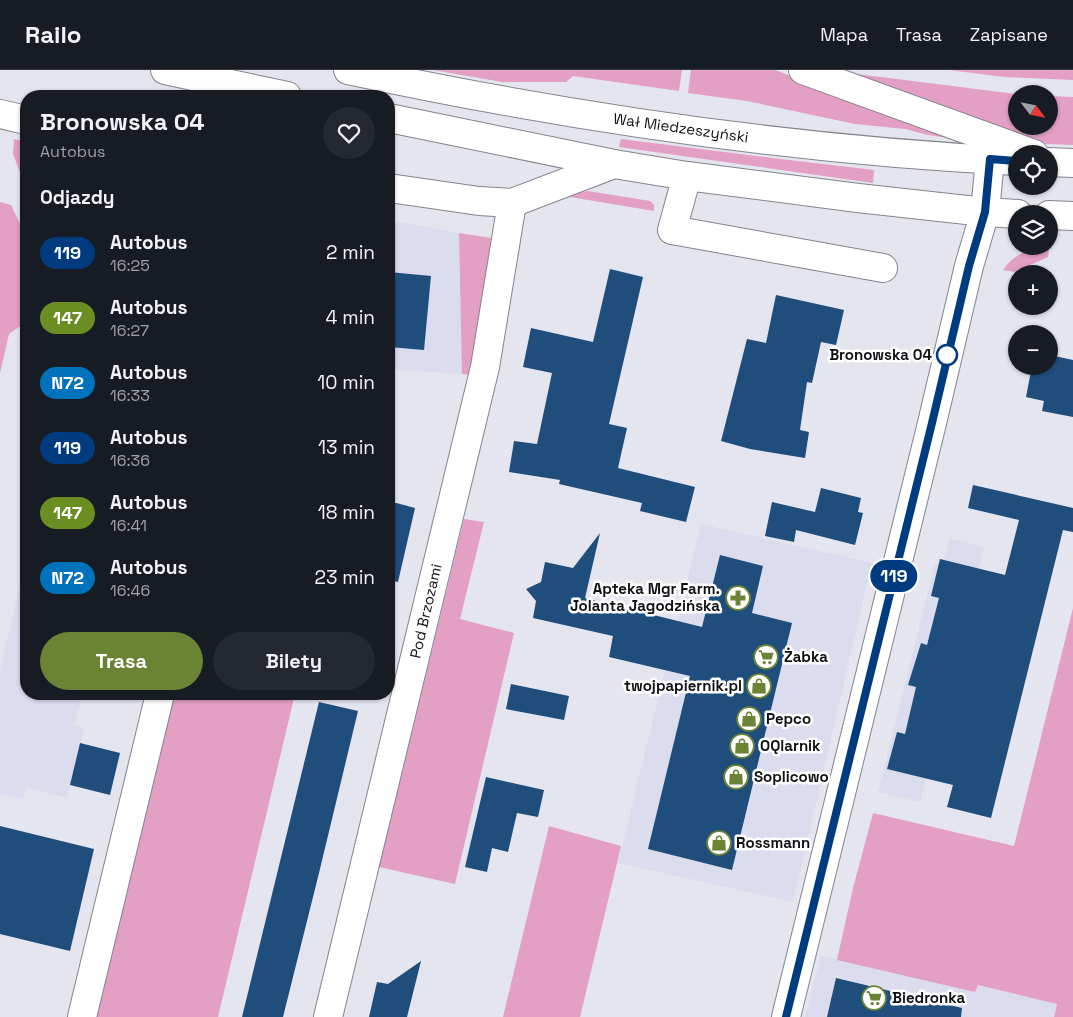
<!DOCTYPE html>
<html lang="pl">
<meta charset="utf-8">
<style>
body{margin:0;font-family:"Space Grotesk",sans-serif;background:#242831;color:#f1f3f6;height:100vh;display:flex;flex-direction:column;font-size:19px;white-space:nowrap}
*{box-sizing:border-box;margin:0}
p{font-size:16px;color:#9ea1a6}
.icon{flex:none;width:28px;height:28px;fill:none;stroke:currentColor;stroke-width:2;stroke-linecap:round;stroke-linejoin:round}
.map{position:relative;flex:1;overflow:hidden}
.side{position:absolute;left:20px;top:20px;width:375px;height:610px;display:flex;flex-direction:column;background:#171b24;border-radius:20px;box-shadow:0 1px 4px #0004}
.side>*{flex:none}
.badge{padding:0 10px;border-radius:16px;font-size:18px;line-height:32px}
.needle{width:32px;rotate:122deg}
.tools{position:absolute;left:1008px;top:15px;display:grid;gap:10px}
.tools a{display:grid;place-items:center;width:50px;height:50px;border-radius:50%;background:#171b24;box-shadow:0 1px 4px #0004;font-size:25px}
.map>.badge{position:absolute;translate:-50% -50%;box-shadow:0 0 0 2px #fff}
h2{padding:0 20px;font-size:19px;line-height:45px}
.round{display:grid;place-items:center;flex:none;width:52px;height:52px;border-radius:26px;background:#242831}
.summary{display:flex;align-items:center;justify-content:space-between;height:85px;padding:0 20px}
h1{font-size:24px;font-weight:700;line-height:38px}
.cta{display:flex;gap:10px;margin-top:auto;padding:10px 20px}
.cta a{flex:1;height:58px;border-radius:30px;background:#6a8335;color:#fff;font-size:20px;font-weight:700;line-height:58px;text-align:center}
.cta a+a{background:#242831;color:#f1f3f6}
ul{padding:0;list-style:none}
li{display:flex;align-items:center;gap:15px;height:65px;padding:0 20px}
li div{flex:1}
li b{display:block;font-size:19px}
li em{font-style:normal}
li .badge{min-width:55px;font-weight:700;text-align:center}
header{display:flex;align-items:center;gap:30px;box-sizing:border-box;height:70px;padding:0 25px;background:#171b24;border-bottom:1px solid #363941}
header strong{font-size:24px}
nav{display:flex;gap:28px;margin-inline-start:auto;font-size:18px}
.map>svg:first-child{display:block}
.built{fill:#dbdcee}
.green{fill:#e39fc4}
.building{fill:#1f4e7d}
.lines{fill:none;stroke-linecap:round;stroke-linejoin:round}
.minor-casing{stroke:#83848d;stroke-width:30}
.major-casing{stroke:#83848d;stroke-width:30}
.minor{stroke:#fff;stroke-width:28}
.major{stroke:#fff;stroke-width:28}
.line-casing{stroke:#fff;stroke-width:11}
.line{stroke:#003b80;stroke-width:8}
.stop-dot{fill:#fff;stroke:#003b80;stroke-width:2.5}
.labels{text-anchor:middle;stroke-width:5;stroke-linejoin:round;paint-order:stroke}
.street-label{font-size:15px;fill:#101114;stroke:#fff}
.stop-label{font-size:15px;font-weight:bold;fill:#101114;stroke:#fff;text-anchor:end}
.poi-label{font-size:15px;font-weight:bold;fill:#101114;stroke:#fff;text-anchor:start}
</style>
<header>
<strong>Railo</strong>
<nav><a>Mapa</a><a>Trasa</a><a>Zapisane</a></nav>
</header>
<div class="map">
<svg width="1073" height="947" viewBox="0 0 1073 947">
<rect width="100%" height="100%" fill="#e4e5ef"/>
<g class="built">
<path d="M 389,150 L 459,163 L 462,304 L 389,299 Z"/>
<path d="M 701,454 L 872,493 L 793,832 L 618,793 Z"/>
<path d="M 950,469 L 984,477 L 920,732 L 878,722 L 935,493 L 939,494 L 939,489 L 944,490 Z"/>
<path d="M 26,491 L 26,624 L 82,624 L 75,655 L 84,658 L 67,728 L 26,717 L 23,729 L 0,724 L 0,600 Z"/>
<path d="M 821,886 L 975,921 L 978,915 L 1057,934 L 1054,947 L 805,947 Z"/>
</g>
<g class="green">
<path d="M 433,0 L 682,0 L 679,21 L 573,6 L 566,12 L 502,12 Z"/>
<path d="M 691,0 L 775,0 L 955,69 L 928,65 L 905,59 L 855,54 L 747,31 L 688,23 Z"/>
<path d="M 825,0 L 1016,24 L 1016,56 L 1049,56 L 1049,26 L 1073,27 L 1073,75 L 1046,74 L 960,47 Z"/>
<path d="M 949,0 L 1073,0 L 1073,10 L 1004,7 Z"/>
<path d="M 14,69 L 26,72 L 26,118 L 13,84 Z"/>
<path d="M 621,69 L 772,88 L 874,100 L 873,113 L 619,77 Z"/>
<path d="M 588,121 L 650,131 L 654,135 L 654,141 L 570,127 L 574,124 Z"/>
<path d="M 0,132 L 11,135 L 26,166 L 26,248 L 24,258 L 19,257 L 9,264 L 0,303 Z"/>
<path d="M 459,163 L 491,168 L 471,305 L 462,304 Z"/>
<path d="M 1043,178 L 1049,178 L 1048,187 L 1015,202 L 1003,200 C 1013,185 1026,180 1043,178 Z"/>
<path d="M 464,449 L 484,452 L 460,549 L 514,563 L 455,814 L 379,797 Z"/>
<path d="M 1073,538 L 1073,947 L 1054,947 L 1057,934 L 978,915 L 975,922 L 837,890 L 853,818 L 873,743 L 1014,776 Z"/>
<path d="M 170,624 L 295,624 L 218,947 L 92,947 Z"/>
<path d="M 549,756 L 621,776 L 617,793 L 580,947 L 503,947 Z"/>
</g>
<g class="building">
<path d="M 610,199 L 643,207 L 609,354 L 627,358 L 618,398 L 695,417 L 686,452 L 640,441 L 642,433 L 559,414 L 560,410 L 509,402 L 514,371 L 537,374 L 552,303 L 523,297 L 531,258 L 593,272 Z"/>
<path d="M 389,202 L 431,206 L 424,280 L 389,277 Z"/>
<path d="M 776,225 L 844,240 L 836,275 L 821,272 L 812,313 L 807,312 L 800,360 L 809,362 L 805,388 L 750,379 L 721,371 L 747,269 L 766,273 Z"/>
<path d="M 1050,285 L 1073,290 L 1073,347 L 1042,341 L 1044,331 L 1026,327 L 1032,296 L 1049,296 Z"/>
<path d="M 973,415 L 1073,438 L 1073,462 L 1063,460 L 991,748 L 947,737 L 953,715 L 887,699 L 897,662 L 905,664 L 916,617 L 908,615 L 921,573 L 927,575 L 939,528 L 931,526 L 940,489 L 1005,505 L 1019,450 L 968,438 Z"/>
<path d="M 821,418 L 861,428 L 858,442 L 863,443 L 855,475 L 796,460 L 794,472 L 765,466 L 772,432 L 815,442 Z"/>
<path d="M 389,431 L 415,438 L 398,512 L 389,510 Z"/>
<path d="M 600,463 L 585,528 L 702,557 L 720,485 L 763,496 L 752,543 L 792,553 L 732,800 L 648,779 L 690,606 L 609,587 L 613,566 L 533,548 L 536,531 L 526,519 L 541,512 L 545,492 L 573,498 Z"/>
<path d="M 511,614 L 569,626 L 564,650 L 506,639 Z"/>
<path d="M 319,632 L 358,641 L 319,803 L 283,947 L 242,947 Z"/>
<path d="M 80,673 L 120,683 L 110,725 L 70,715 Z"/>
<path d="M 486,707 L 544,720 L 538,747 L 517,743 L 508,782 L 492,778 L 487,802 L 465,797 Z"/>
<path d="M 0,756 L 94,779 L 70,881 L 0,864 Z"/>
<path d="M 421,891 L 407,947 L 369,947 L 377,912 L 388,914 Z"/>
<path d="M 836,908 L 962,938 L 961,947 L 827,947 Z"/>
</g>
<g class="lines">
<g class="minor-casing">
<g id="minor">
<path d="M 803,0 L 1034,84"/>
<path d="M 0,44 L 26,50"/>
<path d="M 687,106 L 672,160 L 883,198"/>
<path d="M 389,118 L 479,131 L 512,133 L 614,94"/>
<path d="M 82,947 L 160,624"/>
<path d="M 328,947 L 485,297 L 512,133"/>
<path d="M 786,947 L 932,353 L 969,196 L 985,142 L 990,89"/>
</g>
</g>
<g class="major-casing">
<g id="major">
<path d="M 165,0 L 287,26"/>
<path d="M 348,0 C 568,47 792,80 1016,91"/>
<path d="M 389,48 L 614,94 L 687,106 L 858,128 L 985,142 L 1018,144"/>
<path d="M 1049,92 L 1073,93"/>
<path d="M 1049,145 L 1073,146"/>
</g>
</g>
<use href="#minor" class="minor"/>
<use href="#major" class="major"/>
</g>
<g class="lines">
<g class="line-casing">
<path id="line" d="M 786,947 L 932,353 L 969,196 L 985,142 L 990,89 L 1016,91"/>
</g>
<use href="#line" class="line"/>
</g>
<defs>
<g id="pharmacy-ring" transform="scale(1.25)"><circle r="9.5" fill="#fff" stroke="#6a8335" stroke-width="1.5"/><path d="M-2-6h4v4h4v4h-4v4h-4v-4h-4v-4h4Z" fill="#6a8335"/></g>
<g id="supermarket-ring" transform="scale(1.25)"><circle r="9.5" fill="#fff" stroke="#6a8335" stroke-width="1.5"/><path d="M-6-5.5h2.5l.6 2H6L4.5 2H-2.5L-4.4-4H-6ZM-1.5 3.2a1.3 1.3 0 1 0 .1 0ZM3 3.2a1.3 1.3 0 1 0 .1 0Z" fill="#6a8335"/></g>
<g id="shop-ring" transform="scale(1.25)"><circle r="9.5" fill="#fff" stroke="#6a8335" stroke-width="1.5"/><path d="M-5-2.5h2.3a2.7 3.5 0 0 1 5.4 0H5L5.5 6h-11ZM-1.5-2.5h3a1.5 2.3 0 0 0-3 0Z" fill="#6a8335"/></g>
</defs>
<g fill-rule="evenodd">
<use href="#pharmacy-ring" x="738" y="528"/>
<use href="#supermarket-ring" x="766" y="587"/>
<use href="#shop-ring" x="759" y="616"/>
<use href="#shop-ring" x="749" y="649"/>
<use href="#shop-ring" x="742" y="676"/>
<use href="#shop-ring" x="736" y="707"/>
<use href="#shop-ring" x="719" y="773"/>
<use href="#supermarket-ring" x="874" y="928"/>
</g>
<circle class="stop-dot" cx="947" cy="285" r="10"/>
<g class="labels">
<g class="street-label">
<text transform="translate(681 58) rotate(8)" y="5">Wał Miedzeszyński</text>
<text transform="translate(426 541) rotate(-77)" y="5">Pod Brzozami</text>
</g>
<g class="stop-label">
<text x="932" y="290">Bronowska 04</text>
</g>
<g class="poi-label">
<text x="720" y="524" text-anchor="end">Apteka Mgr Farm.<tspan x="720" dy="17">Jolanta Jagodzińska</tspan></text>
<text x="784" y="592">Żabka</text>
<text x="742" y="621" text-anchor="end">twojpapiernik.pl</text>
<text x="766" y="654">Pepco</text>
<text x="760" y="681">OQlarnik</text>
<text x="754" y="712">Soplicowo</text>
<text x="736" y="778">Rossmann</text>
<text x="892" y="933">Biedronka</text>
</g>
</g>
</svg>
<div class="tools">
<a><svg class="needle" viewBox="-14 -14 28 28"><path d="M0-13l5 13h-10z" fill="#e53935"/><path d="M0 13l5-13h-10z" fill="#9ea1a6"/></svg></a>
<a><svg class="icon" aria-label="locate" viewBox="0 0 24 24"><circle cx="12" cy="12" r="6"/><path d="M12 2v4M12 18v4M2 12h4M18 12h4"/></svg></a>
<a><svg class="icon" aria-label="layers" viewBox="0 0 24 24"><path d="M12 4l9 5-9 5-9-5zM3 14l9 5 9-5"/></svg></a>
<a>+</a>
<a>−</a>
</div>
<b class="badge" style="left:894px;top:506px;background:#003b80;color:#fff">119</b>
<section class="side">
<div class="summary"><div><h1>Bronowska 04</h1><p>Autobus</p></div><a class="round"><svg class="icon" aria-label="heart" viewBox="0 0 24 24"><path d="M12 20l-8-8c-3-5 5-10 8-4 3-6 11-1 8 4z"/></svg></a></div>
<h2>Odjazdy</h2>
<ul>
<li><span class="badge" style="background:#003b80;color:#fff">119</span><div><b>Autobus</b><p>16:25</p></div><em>2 min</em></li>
<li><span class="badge" style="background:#6b8e23;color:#fff">147</span><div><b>Autobus</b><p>16:27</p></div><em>4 min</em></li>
<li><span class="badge" style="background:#0072bc;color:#fff">N72</span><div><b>Autobus</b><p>16:33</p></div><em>10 min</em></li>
<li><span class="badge" style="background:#003b80;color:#fff">119</span><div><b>Autobus</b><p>16:36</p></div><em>13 min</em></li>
<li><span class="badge" style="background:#6b8e23;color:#fff">147</span><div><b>Autobus</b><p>16:41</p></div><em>18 min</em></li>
<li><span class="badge" style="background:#0072bc;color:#fff">N72</span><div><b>Autobus</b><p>16:46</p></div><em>23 min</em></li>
</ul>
<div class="cta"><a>Trasa</a><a>Bilety</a></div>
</section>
</div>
